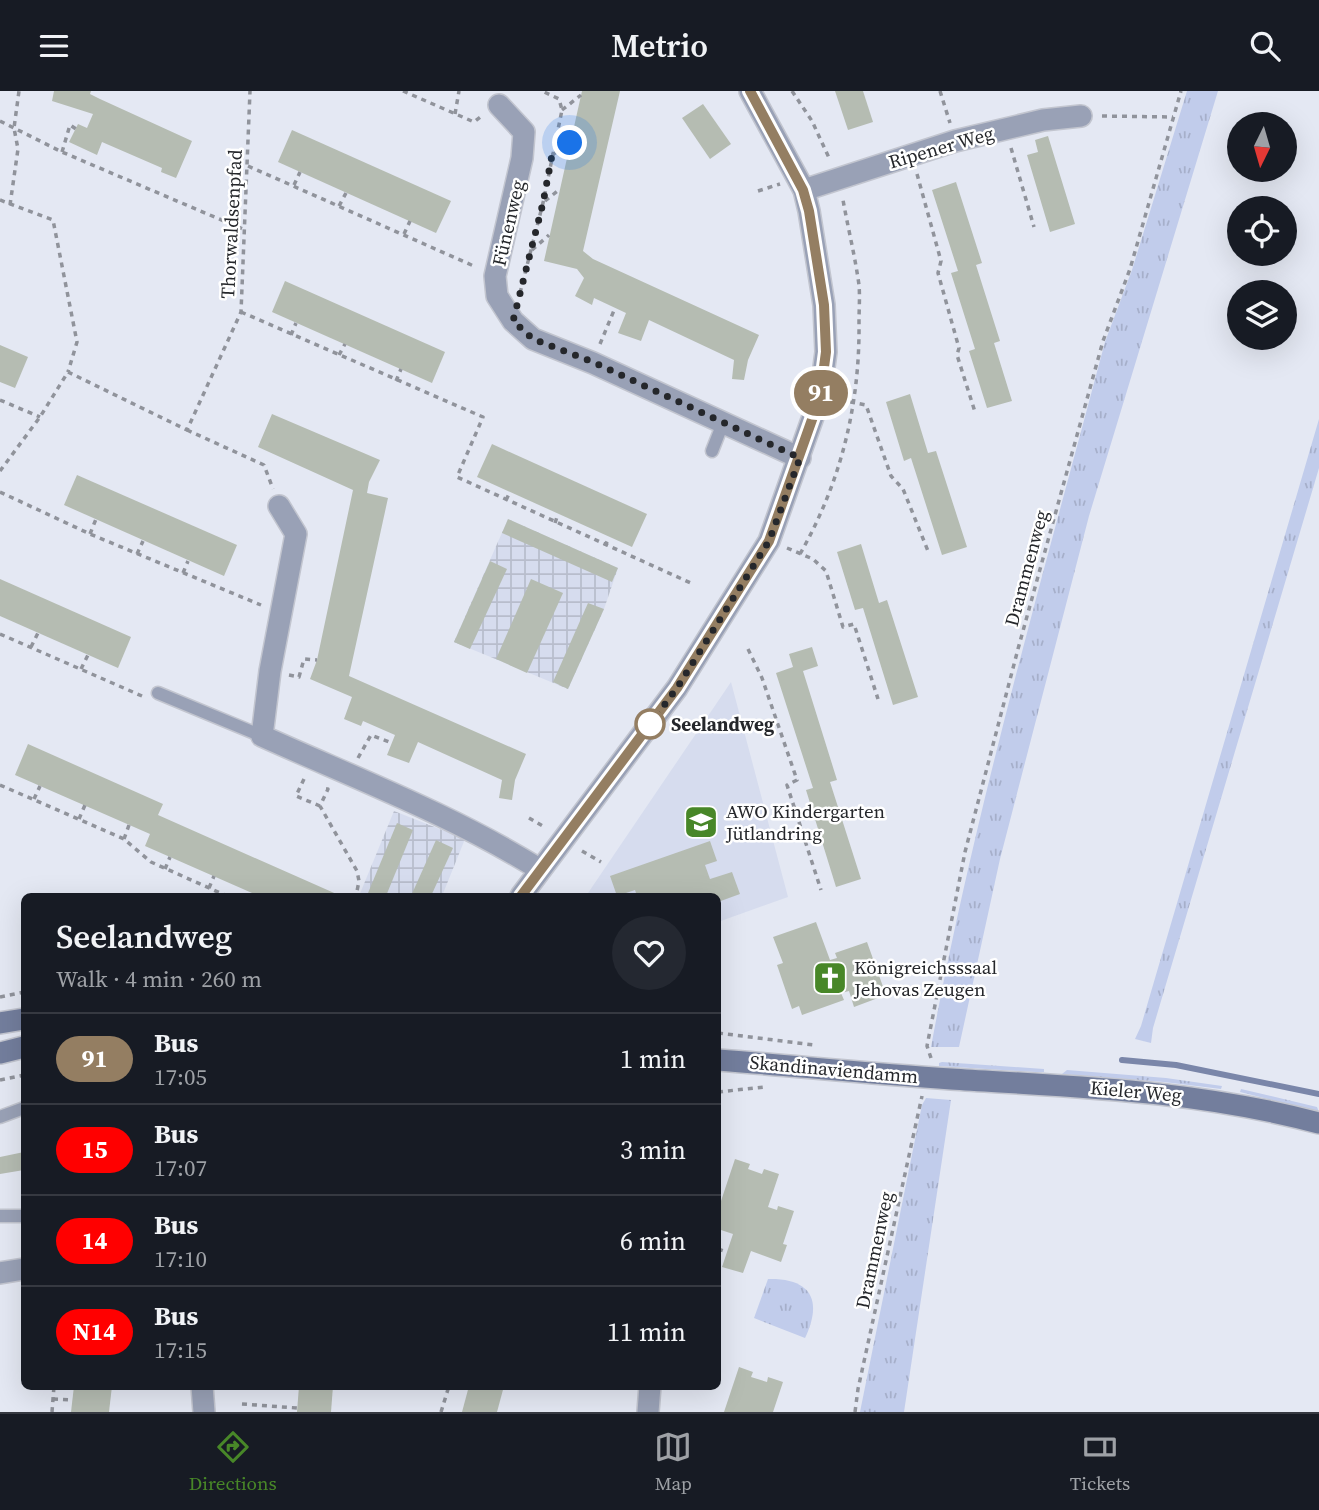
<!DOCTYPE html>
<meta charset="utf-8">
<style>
body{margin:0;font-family:"Source Serif 4",serif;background:#242831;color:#f1f3f6;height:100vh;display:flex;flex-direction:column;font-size:26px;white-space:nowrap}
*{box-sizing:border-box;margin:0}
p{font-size:23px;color:#9ea1a6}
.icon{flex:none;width:38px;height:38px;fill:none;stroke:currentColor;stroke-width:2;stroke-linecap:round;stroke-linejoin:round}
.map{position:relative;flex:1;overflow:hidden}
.side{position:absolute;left:21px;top:802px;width:700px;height:497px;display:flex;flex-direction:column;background:#171b24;border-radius:10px;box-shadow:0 7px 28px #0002}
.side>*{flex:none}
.badge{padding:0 14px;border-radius:23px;font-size:24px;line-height:46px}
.needle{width:46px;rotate:185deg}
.buttons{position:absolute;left:1227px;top:21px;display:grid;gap:14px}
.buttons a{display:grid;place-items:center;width:70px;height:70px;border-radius:50%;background:#171b24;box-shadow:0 7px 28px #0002;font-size:35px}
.you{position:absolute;width:35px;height:35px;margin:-18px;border:5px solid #fff;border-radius:50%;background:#1a73e8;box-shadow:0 0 0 10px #1a73e833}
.map>.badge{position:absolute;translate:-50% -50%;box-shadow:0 0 0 4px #fff}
.round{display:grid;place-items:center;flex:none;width:74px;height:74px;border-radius:37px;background:#242831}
.overview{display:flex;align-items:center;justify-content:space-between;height:119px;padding:0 35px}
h1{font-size:33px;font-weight:600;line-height:52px}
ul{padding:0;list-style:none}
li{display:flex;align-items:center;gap:21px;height:91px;padding:0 35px;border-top:2px solid #363941}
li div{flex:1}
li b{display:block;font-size:26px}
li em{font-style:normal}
li .badge{min-width:77px;font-weight:700;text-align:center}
header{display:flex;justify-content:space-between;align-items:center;height:91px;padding:0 35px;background:#171b24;font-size:32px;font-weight:600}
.tab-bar{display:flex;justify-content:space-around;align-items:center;height:98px;border-top:2px solid #363941;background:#171b24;font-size:19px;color:#9ea1a6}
.tab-bar a{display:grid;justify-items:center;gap:4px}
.tab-bar .on{color:#488728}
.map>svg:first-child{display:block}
.built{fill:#d6dcee}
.industrial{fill:url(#industrial-grid)}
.grass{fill:url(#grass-tufts)}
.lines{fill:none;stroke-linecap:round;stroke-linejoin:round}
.stream{stroke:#7a86a9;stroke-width:6}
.building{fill:#b5bcb2}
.lane-casing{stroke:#c2c5cf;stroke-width:15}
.street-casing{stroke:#c2c5cf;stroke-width:24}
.secondary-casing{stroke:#c2c5cf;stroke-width:24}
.path{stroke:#90939b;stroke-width:3.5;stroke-dasharray:5 5;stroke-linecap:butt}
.lane{stroke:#99a1b6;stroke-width:12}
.street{stroke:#99a1b6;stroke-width:21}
.secondary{stroke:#737e9d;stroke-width:21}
.line-casing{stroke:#fff;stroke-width:16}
.line{stroke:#947e62;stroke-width:10}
.walk{stroke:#25272b;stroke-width:7;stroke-dasharray:0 12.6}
.stop-dot{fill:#fff;stroke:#947e62;stroke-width:3.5}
.labels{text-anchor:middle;stroke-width:5;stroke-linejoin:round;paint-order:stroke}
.street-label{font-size:19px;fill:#25272b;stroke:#fff}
.stop-label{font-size:19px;font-weight:bold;fill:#25272b;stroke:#fff;text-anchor:start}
.poi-label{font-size:19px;fill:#25272b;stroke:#fff;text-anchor:start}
</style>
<header><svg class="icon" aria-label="menu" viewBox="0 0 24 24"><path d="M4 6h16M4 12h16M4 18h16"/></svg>Metrio<svg class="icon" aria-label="search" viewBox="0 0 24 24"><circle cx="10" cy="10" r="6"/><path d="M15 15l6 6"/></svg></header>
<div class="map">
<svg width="1319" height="1321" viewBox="0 0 1319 1321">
<defs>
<pattern id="industrial-grid" width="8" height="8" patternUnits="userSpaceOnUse" patternTransform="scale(1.75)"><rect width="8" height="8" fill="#d6dcee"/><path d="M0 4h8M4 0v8" fill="none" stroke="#b8bdcc"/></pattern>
<pattern id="grass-tufts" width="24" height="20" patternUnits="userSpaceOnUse" patternTransform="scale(1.75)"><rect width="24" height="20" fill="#c1cceb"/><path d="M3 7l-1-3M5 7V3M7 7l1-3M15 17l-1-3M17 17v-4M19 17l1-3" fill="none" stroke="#a6afca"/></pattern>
</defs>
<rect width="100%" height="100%" fill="#e4e8f3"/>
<path class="built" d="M 731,591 L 788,806 L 718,831 L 718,805 L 586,805 Z"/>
<g class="industrial">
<path d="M 508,428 L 618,477 L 604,518 L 568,598 L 454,551 Z"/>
<path d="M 394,720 L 465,748 L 442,805 L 359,805 Z"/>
</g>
<g class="grass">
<path d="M 1187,0 L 1218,0 L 1089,425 L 1000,768 L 959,956 L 931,956 C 975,718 1043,485 1105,251 L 1132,179 Z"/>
<path d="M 1319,328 L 1319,377 L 1153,937 L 1151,952 L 1135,948 L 1141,935 Z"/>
<path d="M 942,971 L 1044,978 L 1044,981 L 1036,981 L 939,975 L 939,972 Z"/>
<path d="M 1067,979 L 1166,987 L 1222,995 L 1221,998 L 1164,991 L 1062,983 Z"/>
<path d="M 1241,998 L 1317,1016 L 1319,1021 L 1240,1001 Z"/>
<path d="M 926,1007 L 951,1009 L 904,1321 L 860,1321 L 922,1014 Z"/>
<path d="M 768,1188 C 811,1187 823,1209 805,1247 L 754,1227 Z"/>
</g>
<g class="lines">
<path class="stream" d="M 1122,969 L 1176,974 L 1319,1003"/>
</g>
<g class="building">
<path d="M 54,0 L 91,0 L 90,3 L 100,8 L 192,50 L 176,87 L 161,81 L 162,77 L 102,51 L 97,64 L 69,51 L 78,33 L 87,37 L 93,23 L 52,10 Z"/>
<path d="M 582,0 L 620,0 L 583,160 L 593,168 L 759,244 L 748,269 L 744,289 L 732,288 L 734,269 L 649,229 L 641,250 L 618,242 L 626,222 L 594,207 L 592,214 L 575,205 L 584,187 L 577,178 L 544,170 Z"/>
<path d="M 835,0 L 863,0 L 873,31 L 848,39 Z"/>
<path d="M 703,13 L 731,53 L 710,68 L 682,27 Z"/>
<path d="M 292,39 L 451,110 L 436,142 L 278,71 Z"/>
<path d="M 1048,45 L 1075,133 L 1050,141 L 1027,64 L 1038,61 L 1035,49 Z"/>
<path d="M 956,91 L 982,172 L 976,174 L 1000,250 L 994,252 L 1012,310 L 987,317 L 969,260 L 975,258 L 951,182 L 958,180 L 932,99 Z"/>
<path d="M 285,190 L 445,261 L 432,292 L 272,221 Z"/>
<path d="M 0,254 L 28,266 L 15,297 L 0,291 Z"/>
<path d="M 910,303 L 928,362 L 936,360 L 967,456 L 942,464 L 911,367 L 904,370 L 886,311 Z"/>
<path d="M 272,323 L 380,369 L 369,391 L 367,402 L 388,407 L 349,585 L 526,663 L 515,689 L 512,709 L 499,707 L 502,689 L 418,651 L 409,672 L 387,664 L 395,644 L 363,630 L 361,635 L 344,628 L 352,606 L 310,588 L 317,569 L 353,399 L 258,356 Z"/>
<path d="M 492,353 L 647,423 L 632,456 L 477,386 Z"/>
<path d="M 77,384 L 237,454 L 224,485 L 64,414 Z"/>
<path d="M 508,428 L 618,477 L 612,491 L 502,442 Z"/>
<path d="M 861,453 L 879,512 L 887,509 L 918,606 L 893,614 L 863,517 L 855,519 L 837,461 Z"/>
<path d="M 490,470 L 507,478 L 470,558 L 454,551 Z"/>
<path d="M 0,488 L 131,546 L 118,577 L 0,525 Z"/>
<path d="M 531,488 L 563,502 L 527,582 L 496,568 Z"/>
<path d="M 588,512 L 604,518 L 568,598 L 553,591 Z"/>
<path d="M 812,556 L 818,575 L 803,580 L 837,689 L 830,691 L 861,788 L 836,796 L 806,699 L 813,697 L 776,582 L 793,576 L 789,563 Z"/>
<path d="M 28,653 L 163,713 L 158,724 L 341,805 L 259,805 L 145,755 L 150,743 L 15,684 Z"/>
<path d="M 397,732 L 413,739 L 386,805 L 374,805 L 368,802 Z"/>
<path d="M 436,749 L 453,757 L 431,805 L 411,805 Z"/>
<path d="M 710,750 L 717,770 L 705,774 L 710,788 L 732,781 L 740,803 L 718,811 L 718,805 L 637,805 L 635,799 L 617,805 L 610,785 Z"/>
<path d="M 816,831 L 830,869 L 837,867 L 835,862 L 867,851 L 886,904 L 854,916 L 849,900 L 841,902 L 844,909 L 802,924 L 799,915 L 792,918 L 777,874 L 783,872 L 773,846 Z"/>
<path d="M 24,1061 L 24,1079 L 0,1083 L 0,1066 Z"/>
<path d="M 735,1068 L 750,1073 L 748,1078 L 762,1083 L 764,1078 L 779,1083 L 768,1116 L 777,1119 L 778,1115 L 794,1120 L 783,1153 L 787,1154 L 781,1171 L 751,1160 L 743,1182 L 722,1176 L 733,1143 L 718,1138 L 718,1119 Z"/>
<path d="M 739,1276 L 753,1281 L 751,1286 L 767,1291 L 768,1286 L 783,1291 L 773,1321 L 724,1321 Z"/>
<path d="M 74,1295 L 112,1295 L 109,1321 L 71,1321 Z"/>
<path d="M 299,1295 L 333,1295 L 331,1321 L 297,1321 Z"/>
<path d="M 469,1295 L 504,1295 L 497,1321 L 462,1321 Z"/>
</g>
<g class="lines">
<g class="lane-casing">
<g id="lane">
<path d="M 712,360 L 723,332"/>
<path d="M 158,602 L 262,645"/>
<path d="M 0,1026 L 24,1017"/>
<path d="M 0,1125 L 24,1125"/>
</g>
</g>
<g class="street-casing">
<g id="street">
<path d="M 499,14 L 524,41 L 522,67 L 495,185 L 497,205 L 513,230 L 533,248 L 593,272 L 800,367"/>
<path d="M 804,99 L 955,50 L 1043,29 L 1081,25"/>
<path d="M 279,415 L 296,443 L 270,580 L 262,645 C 355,687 452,724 539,778"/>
<path d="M 521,805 L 677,597 L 769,450 L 820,306 L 826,261 L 824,214 L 809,120 L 804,99 L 750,0"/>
<path d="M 0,1182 L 24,1178"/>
<path d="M 202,1295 L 204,1321"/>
<path d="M 648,1321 L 650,1295"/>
</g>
</g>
<g class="secondary-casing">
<g id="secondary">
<path d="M 0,932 L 24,928"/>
<path d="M 0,962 L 24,956"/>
<path d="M 718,969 C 795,975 873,983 951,988 C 1078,996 1195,999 1319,1032"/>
</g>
</g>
<g class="path">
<path d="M 403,0 L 474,31 L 483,24"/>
<path d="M 792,0 L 812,30 L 830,69"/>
<path d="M 940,0 L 950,32"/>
<path d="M 562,19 L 581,4"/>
<path d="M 455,23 L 459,0"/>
<path d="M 1102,25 L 1173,26"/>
<path d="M 0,30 L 62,61 L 245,139"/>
<path d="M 1011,57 L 1034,136"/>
<path d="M 62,61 L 70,34 L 76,38"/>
<path d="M 552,64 L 570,52"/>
<path d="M 248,75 L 476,176"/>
<path d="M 917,83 L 941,170 L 938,182 L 959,257 L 957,264 L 975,321"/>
<path d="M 294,94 L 300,81"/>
<path d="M 758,100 L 780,93"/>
<path d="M 0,109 L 53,129 L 77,251 L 68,281"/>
<path d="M 545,110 L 560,98"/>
<path d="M 10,114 L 18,58 L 14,37 L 19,0"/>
<path d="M 339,115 L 346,102"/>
<path d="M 404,143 L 410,130"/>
<path d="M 532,159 L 549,144"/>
<path d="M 520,202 L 543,112 L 562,19 L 559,8 L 542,0"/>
<path d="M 241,221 L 483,326 L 457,386 L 693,493"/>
<path d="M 291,244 L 296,232"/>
<path d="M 600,253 L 615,217"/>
<path d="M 339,264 L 345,253"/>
<path d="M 396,290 L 401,278"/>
<path d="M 0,309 L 40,326"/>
<path d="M 840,309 L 866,314 L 891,385 L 903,398 L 928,460"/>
<path d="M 187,339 L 264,374 L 273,398"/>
<path d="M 0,380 L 40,326 L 68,281 L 187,339 L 241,221 L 250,0"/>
<path d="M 0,401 L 90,443 L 261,514"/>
<path d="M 506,409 L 510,401"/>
<path d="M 555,432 L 558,423"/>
<path d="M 90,443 L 96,428"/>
<path d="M 605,455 L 609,446"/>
<path d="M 787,457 L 813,468 L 826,480 L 843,536 L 854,533 L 878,608"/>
<path d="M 137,463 L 143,450"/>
<path d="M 800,463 C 841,391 860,314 859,231 C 859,219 860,206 859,194 C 855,165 848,137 843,109"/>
<path d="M 183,482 L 188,470"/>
<path d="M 0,543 L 142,605"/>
<path d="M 31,556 L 38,542"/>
<path d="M 748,558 L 762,587 L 797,689 L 787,694 L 821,799"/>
<path d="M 81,578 L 88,564"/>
<path d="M 289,584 L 299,586 L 304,568 L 317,569"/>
<path d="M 358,667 L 371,644 L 392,652"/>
<path d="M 304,688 L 296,705 L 320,715"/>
<path d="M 0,694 L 124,748 L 151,771 L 227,805"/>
<path d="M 326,698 L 328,698 L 320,715 L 357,780 L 359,790 L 356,805"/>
<path d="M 34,708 L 40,695"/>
<path d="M 529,727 L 546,737"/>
<path d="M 79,728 L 85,714"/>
<path d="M 124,748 L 129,734"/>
<path d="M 582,760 L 601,771"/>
<path d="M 165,778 L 170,766"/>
<path d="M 209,797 L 214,785"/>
<path d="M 0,906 L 24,901"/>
<path d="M 718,942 L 814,954"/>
<path d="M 931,967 L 927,955 L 965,761 L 1018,558 L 1103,250 L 1130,178 L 1181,0"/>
<path d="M 22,984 L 24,992"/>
<path d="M 0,989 L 24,984"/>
<path d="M 718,1001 L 764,996"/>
<path d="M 718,1158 L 727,1161"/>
<path d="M 53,1308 L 72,1309"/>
<path d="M 242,1313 L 297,1317"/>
<path d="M 52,1321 L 54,1295"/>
<path d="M 441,1321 L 449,1295"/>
<path d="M 855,1321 L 858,1298 L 922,1005"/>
</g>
<use href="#lane" class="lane"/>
<use href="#street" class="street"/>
<use href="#secondary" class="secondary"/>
</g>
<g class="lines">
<g class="line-casing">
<path id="line" d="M 521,805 L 677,597 L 769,450 L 820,306 L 826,261 L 824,214 L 809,120 L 803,99 L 750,0"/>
</g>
<use href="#line" class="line"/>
<path class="walk" d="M 570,52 L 552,64 L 543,112 L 513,230 L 533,248 L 593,271 L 800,367 L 769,450 L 677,597 L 650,633"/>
</g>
<defs>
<g id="school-square" transform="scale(1.75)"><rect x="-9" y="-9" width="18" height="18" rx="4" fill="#488728" stroke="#fff"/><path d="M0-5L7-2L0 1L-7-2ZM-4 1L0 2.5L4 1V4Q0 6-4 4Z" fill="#fff"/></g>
<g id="church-square" transform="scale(1.75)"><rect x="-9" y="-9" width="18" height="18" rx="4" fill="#488728" stroke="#fff"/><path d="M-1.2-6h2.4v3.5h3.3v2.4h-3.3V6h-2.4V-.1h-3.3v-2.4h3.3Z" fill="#fff"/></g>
</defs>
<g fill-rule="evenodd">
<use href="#school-square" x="701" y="731"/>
<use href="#church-square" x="830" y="887"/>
</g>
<circle class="stop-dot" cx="650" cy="633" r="14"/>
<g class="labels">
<g class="street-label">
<text transform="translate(941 56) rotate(-16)" y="7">Ripener Weg</text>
<text transform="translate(508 132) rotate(-77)" y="7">Fünenweg</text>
<text transform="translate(231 133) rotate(-87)" y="7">Thorwaldsenpfad</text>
<text transform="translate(1026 477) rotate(-75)" y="7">Drammenweg</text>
<text transform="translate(834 978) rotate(5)" y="7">Skandinaviendamm</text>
<text transform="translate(1136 1000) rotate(5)" y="7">Kieler Weg</text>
<text transform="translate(874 1159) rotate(-78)" y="7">Drammenweg</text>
</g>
<g class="stop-label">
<text x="671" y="640">Seelandweg</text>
</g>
<g class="poi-label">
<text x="726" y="727">AWO Kindergarten<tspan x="726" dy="22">Jütlandring</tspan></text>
<text x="854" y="883">Königreichsssaal<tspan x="854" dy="22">Jehovas Zeugen</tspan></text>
</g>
</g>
</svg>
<div class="buttons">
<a><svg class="needle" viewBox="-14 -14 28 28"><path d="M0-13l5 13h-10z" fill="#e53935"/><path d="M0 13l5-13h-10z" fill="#9ea1a6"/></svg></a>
<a><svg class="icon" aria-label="locate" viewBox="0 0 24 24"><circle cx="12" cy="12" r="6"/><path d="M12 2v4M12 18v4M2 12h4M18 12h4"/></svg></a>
<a><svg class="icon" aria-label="layers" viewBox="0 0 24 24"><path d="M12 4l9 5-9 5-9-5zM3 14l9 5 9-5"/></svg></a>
</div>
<div class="you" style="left:570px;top:52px"></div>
<b class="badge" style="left:821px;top:302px;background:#947e62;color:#fff">91</b>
<section class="side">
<div class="overview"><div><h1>Seelandweg</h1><p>Walk · 4 min · 260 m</p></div><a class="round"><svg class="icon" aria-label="heart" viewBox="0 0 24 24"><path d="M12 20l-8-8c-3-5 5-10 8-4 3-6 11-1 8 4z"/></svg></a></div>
<ul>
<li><span class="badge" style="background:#947e62;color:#fff">91</span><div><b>Bus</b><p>17:05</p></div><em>1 min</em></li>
<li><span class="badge" style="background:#f00;color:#fff">15</span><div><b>Bus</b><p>17:07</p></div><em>3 min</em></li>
<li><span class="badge" style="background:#f00;color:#fff">14</span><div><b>Bus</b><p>17:10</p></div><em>6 min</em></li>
<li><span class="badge" style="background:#f00;color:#fff">N14</span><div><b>Bus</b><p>17:15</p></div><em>11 min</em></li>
</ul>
</section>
</div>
<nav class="tab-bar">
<a class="on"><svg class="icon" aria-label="directions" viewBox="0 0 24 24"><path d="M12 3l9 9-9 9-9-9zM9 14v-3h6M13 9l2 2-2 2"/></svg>Directions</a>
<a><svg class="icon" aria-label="map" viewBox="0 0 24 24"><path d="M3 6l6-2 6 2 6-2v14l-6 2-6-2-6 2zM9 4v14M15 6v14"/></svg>Map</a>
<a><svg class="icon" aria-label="tickets" viewBox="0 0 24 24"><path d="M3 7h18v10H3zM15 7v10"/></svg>Tickets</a>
</nav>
